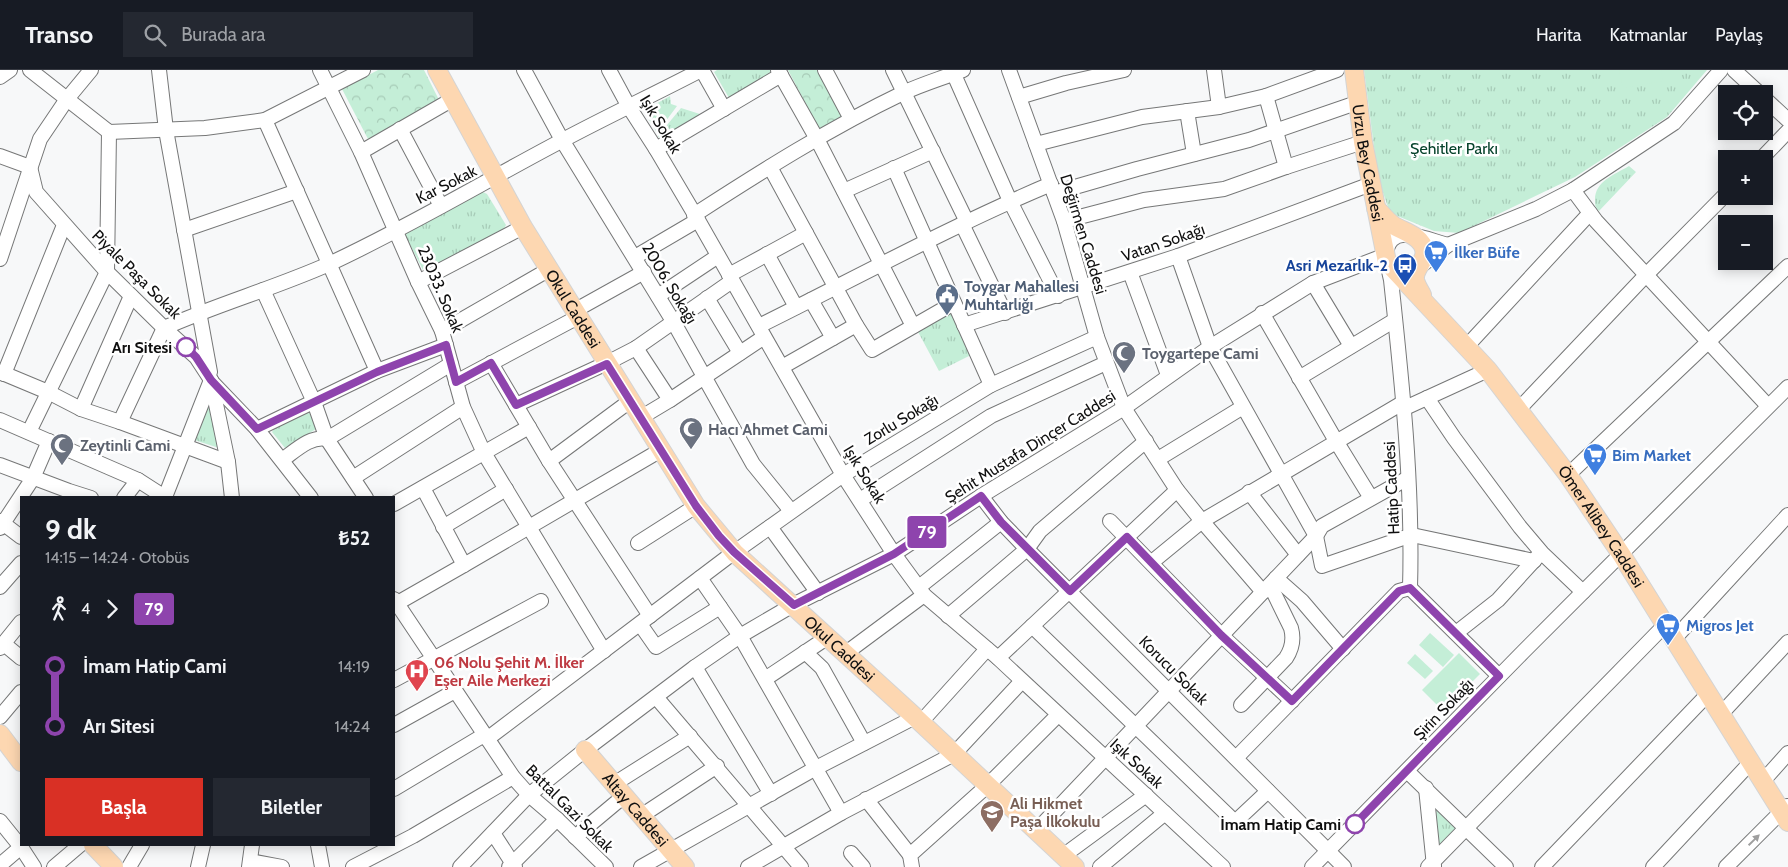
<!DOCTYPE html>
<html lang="tr">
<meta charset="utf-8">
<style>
body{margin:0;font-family:Cabin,sans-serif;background:#242831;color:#f1f3f6;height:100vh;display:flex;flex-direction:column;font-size:19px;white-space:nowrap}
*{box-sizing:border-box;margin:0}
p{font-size:16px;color:#9ea1a6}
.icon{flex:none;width:28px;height:28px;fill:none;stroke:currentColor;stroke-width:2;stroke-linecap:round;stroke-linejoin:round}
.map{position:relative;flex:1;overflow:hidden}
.details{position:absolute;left:20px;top:426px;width:375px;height:350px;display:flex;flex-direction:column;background:#171b24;border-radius:0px;box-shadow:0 2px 12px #0003}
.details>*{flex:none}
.badge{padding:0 10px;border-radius:4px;font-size:18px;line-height:32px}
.fabs{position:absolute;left:1718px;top:15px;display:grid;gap:10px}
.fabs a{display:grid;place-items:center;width:55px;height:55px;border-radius:0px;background:#171b24;box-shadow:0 2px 12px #0003;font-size:25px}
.map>.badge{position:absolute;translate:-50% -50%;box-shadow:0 0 0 2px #fff}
.legs{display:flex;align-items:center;gap:8px;height:55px;padding:0 25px;font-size:16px}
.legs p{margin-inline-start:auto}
.head{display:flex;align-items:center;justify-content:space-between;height:85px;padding:0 25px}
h1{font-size:28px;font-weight:700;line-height:38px}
.button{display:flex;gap:10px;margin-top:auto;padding:10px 25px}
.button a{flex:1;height:58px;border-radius:0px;background:#d93025;color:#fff;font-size:20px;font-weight:700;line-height:58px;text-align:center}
.button a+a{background:#242831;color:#f1f3f6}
ul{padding:0 25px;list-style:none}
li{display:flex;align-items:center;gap:18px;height:60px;font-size:19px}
li i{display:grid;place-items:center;width:8px;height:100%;margin:0 6px;background:currentColor}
li i::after{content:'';width:12px;height:12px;margin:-6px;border:4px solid;border-radius:50%;background:#171b24}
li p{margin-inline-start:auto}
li:first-child i{background:linear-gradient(#0000 50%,currentColor 0)}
li:last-child i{background:linear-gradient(currentColor 50%,#0000 0)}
header{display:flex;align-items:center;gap:30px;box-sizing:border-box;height:70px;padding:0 25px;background:#171b24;border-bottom:1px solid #363941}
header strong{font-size:24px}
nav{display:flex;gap:28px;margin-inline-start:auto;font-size:18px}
.search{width:350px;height:45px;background:#242831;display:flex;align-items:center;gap:12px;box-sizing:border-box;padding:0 18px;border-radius:0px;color:#9ea1a6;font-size:19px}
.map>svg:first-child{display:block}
.grass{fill:url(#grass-tufts)}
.forest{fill:url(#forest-crowns)}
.pitch{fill:#c4eed7}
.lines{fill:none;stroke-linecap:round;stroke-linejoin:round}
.minor-casing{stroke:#767777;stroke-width:16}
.major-casing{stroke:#d4d4d4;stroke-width:20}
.minor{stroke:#fff;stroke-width:14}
.major{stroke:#fdd7b1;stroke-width:18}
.oneway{fill:#9f9f9f}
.line-1-casing{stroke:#fff;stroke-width:11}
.line-1{stroke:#8e44ad;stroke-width:8}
.stop-1-dot{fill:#fff;stroke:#8e44ad;stroke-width:2.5}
.labels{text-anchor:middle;stroke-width:5;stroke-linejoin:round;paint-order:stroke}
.street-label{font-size:16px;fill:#0f0f0f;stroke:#fff}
.park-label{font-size:16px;fill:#07432c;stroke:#fff}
.shop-label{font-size:16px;font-weight:bold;fill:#366cbe;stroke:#fff;text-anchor:start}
.transit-label{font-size:16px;font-weight:bold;fill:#164399;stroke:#fff;text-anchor:end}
.service-label{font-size:16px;font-weight:bold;fill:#4e5e75;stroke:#fff;text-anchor:start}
.stop-label{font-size:16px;font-weight:bold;fill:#0f0f0f;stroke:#fff;text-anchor:end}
.worship-label{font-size:16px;font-weight:bold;fill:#5b616d;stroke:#fff;text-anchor:start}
.health-label{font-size:16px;font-weight:bold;fill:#be3a42;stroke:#fff;text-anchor:start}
.education-label{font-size:16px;font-weight:bold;fill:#785e54;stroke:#fff;text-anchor:start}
</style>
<header>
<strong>Transo</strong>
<div class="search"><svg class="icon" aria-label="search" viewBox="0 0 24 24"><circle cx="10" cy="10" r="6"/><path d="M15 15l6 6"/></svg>Burada ara</div>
<nav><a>Harita</a><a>Katmanlar</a><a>Paylaş</a></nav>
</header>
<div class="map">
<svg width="1788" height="797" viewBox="0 0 1788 797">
<defs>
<pattern id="grass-tufts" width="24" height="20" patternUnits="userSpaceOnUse" patternTransform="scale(1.25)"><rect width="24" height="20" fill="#c4eed7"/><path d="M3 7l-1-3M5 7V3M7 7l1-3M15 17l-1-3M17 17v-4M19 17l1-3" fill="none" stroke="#a7cbb7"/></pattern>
<pattern id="forest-crowns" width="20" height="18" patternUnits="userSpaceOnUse" patternTransform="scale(1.25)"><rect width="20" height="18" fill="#c4eed7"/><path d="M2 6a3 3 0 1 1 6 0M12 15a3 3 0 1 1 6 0" fill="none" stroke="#a7cbb7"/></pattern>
</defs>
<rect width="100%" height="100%" fill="#f7f8f9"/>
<g class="grass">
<path d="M 717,0 L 774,0 L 775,3 L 729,28 L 714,2 Z"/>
<path d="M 1364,0 L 1707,0 L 1667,47 L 1575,107 L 1459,163 L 1434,161 L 1390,143 L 1378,108 Z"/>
<path d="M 670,26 L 671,34 L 677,36 L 657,63 L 648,48 L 654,35 Z"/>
<path d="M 681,38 L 703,45 L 661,70 L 658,66 Z"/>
<path d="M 1629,96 L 1636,102 L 1599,141 C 1595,137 1595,135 1595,130 C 1595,111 1614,105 1629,96 Z"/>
<path d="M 483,122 L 487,124 L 506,155 L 502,162 L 424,202 L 404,163 Z"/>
<path d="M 950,240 L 973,284 L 939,301 L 916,258 Z"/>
<path d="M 210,337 L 219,378 L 191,369 L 206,338 Z"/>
<path d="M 304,342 L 312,344 L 316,359 L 285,378 L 272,362 L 274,359 Z"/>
<path d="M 1436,738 L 1458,759 L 1438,776 Z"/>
</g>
<g class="forest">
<path d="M 378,0 L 424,0 L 439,30 L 435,33 L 368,69 L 342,19 Z"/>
<path d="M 788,0 L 819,0 L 844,48 L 820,61 Z"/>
</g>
<g class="pitch">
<path d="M 1619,0 L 1661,0 L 1663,11 L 1623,18 Z"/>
<path d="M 1430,563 L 1454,585 L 1443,597 L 1419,575 Z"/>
<path d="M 1459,583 L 1480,604 L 1443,641 L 1422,620 Z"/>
<path d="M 1415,584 L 1433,601 L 1425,609 L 1407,593 Z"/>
</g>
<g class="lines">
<g class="minor-casing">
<g id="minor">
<path d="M 30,0 L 109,62 L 205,58 L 265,50 L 363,0"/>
<path d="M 159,0 L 166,60 L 210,302"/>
<path d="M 320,0 L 361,82 L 418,212 L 442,261 L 463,337 L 484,383 L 604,581"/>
<path d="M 524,0 L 562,70 L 673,251 L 753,394 L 791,441"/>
<path d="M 609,0 L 629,37 L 656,79 L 698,150 L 843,405 L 894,484 L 924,525 L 998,588 L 1223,797"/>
<path d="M 702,0 L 724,39"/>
<path d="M 778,0 L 817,69 L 913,256"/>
<path d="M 825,0 L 851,49"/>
<path d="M 893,0 L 967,152"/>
<path d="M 952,0 L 1010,131 L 1058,226"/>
<path d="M 1009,0 L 1064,151 L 1097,267 L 1124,338 L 1177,420 L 1202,451 L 1263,522"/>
<path d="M 1214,0 L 1219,37"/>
<path d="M 1734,0 L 1760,24"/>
<path d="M 0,7 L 10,0"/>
<path d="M 1266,26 L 1286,97"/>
<path d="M 1019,27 L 1066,13 L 1124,0"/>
<path d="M 1764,28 L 1788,50"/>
<path d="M 1187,41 L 1194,84"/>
<path d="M 265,50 L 377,301"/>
<path d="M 400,59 L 441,136"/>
<path d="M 1036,74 L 1142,47 L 1219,37 L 1266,26 L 1337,0"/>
<path d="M 656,79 L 781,5"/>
<path d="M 361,82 L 453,29"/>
<path d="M 0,86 L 30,97 L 36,122 L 107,202 L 164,258 L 196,287 L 211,310 L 228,392 L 232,428"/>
<path d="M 1761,89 L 1788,61"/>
<path d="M 770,97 L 856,255 L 872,280 L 954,233"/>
<path d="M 894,98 L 991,315"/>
<path d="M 1573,120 L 1596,151 L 1768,336"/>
<path d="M 844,121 L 933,81"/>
<path d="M 1054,123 L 1137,99 L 1249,70 L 1359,32"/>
<path d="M 694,145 C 762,101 830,58 903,23 C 922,14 943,8 963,0"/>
<path d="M 1064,151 L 1144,130 L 1224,119 L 1286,97 L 1363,72"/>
<path d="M 962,154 L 1005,243"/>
<path d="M 184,160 L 297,121"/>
<path d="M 767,184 L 796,237"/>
<path d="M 1178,186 L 1210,277 L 1316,466 L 1322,496 L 1412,465 L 1534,491"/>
<path d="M 635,187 L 698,150"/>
<path d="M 0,189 L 40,69 L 67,29 L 91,0"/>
<path d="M 1387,192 L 1391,210 C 1402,312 1413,415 1410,518 L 1499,606"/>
<path d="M 1418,198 L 1448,175 L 1536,139 L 1573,120 L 1674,53 L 1721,0"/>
<path d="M 1130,202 L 1168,305"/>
<path d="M 729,205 L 806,163"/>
<path d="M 418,212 L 523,157"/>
<path d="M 1313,213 L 1351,276"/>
<path d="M 263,220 L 314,332 L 327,369 L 366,428"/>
<path d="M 658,226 L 718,186"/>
<path d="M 707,228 L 740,283"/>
<path d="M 811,230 L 833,268"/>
<path d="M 574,241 L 644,202"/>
<path d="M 1262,243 L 1336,371 L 1371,428"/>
<path d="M 964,255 L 1178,186 L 1371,114"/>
<path d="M 759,256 C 856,208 951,156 1051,114"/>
<path d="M 442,261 L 548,200"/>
<path d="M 1467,276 L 1590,143"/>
<path d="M 636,278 L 670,330"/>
<path d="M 491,293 L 549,391 L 650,546"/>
<path d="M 782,297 L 856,255"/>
<path d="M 0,302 L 48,322 L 81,339 L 120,352 L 228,392"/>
<path d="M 4,304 L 64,155"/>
<path d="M 1299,308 L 1395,250"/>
<path d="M 211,311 L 257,359 L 311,428"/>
<path d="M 456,312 L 578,247"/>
<path d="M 1427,328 L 1454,368 L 1520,457 L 1542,483 L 1583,522"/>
<path d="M 516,335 L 607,293 L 636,278 L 732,211"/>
<path d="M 1405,338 L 1488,300"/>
<path d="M 81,339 L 131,226"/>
<path d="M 1519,339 L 1646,205 L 1726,124"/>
<path d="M 640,348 L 670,330 L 764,267"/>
<path d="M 0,350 L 138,410 L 166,428"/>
<path d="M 120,352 L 164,258 C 218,234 275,218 329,194 C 409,157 485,111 563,70 C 608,46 655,24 701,0"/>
<path d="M 257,359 L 377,301 L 446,275"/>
<path d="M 29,362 L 107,202 L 109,62"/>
<path d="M 1158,389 L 1243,337"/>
<path d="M 282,390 C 295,381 311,365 327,369 L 451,294"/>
<path d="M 549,391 L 630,331"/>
<path d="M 0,395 L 69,421 L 91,428"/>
<path d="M 1568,405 L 1788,196"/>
<path d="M 353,408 L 463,337"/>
<path d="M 423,418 L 464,495"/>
<path d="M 1249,422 L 1298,485"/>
<path d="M 981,426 L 1001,452 L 1027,479 L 1344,797"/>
<path d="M 165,427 L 211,310"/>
<path d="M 124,428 L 138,410"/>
<path d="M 860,430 L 991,346 L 1106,293"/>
<path d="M 394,434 L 529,357"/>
<path d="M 0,451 L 21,467"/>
<path d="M 1110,451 L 1221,565 L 1292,631"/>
<path d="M 443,457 L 506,419"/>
<path d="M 770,457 L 818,523"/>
<path d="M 0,458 L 33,408 L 49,371"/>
<path d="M 638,473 L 696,436"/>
<path d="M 1152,492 L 1202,451 L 1404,332"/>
<path d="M 700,508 L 740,566 L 841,743"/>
<path d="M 1276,508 L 1302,531 L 1343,579"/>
<path d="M 0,517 L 21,493"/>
<path d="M 919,517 L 1001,452"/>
<path d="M 394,529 L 513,707 L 529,725 L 557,749 L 606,797"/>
<path d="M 394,535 L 464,495 L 661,380"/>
<path d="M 948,546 L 1027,479 L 1040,461 L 1146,371"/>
<path d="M 640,554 L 656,577 L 720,537"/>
<path d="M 1032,556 L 1235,752 L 1268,721"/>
<path d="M 1456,563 L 1498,530 L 1539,485"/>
<path d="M 1674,569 L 1788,445"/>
<path d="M 4,574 L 21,588"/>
<path d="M 0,578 L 21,552"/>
<path d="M 805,582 L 822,598 L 864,673"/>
<path d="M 846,583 L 924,525"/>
<path d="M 998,588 L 1177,420"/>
<path d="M 695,597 L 771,724"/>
<path d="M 765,609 L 828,567"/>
<path d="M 394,610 L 541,531"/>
<path d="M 656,627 L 801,797"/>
<path d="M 1241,635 L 1286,588 C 1292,579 1294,569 1291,558 L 1270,515"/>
<path d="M 1721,644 L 1788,572"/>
<path d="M 0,647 L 21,622"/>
<path d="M 921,652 L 987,579"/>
<path d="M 394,655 L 455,621"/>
<path d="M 487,669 L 729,486 L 843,405 L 991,315 L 1097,267"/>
<path d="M 1236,688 L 1399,521 L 1410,518"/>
<path d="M 1407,701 L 1506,797"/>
<path d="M 1763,711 L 1788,683"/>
<path d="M 614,714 L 690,666"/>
<path d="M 1426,718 L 1434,796"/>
<path d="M 394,719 L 484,665"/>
<path d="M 866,729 L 910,785"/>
<path d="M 641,746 L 717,696"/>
<path d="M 0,751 L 21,777 L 34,797"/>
<path d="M 1036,761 L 1298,485 L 1316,466 L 1322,456 L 1408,408"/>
<path d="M 493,763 L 515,797"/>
<path d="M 575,767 L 624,726"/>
<path d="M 318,775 L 322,797"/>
<path d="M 851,783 L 863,797"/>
<path d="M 1063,786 L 1146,725"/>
<path d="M 250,791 L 282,797"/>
<path d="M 0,795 L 21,777"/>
<path d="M 54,797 L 80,775"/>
<path d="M 129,797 L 142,775"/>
<path d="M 198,797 L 203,775"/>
<path d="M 249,797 L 252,775"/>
<path d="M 353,797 L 413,766 L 513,707"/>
<path d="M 460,797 L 529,725 L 585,680 L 695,597 L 740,566 L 793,535 L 894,484 L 981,426 L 1124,338 L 1210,277 L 1313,213 L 1386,185 C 1389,150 1427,170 1448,175"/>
<path d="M 509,797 L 557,749"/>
<path d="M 641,797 L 816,698 L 915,647"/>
<path d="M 748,797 L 841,743 L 954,684 L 1022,611"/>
<path d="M 912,797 L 910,785 L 988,715 L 1058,645"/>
<path d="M 1100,797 L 1165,743"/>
<path d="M 1312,797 L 1523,582 L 1788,317"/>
<path d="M 1428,797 L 1665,555"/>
<path d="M 1542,797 L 1708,624"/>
<path d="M 1653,797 L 1751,692"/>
<path d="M 1726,797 L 1787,736"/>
</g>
</g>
<g class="major-casing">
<g id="major">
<path id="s1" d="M 437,0 L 523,157 L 696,436 L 735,483 L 915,647 L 1075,797"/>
<path id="s2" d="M 1354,0 L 1363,72 L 1387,192 L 1488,300 L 1568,405 L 1621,484 L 1788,752"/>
<path d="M 1376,138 C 1381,143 1386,150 1393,155 C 1402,161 1416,164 1422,174 C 1431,189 1413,197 1415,210 C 1416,215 1420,221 1422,225"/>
<path d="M 0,664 L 21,692"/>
<path id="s3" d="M 585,680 L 685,797"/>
<path d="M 93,775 L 114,797"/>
</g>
</g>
<use href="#minor" class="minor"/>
<use href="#major" class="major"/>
</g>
<defs><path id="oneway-solid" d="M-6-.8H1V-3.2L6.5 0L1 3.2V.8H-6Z" transform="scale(1.25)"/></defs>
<use class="oneway" href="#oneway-solid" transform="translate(1754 770) rotate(-44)"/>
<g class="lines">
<g class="line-1-casing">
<path id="line-1" d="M 186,277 L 196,287 L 211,310 L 257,359 L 377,302 L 446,275 L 456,312 L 491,293 L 516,335 L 607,294 L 696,436 L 719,466 L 734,482 L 794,535 L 894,484 L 981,426 L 1001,452 L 1070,521 L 1127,467 L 1221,565 L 1292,631 L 1399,521 L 1410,518 L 1499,606 L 1355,754"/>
</g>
<use href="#line-1" class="line-1"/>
</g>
<defs>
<g id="supermarket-pin" transform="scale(1.25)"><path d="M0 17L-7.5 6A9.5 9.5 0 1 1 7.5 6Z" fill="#3f7fe0" stroke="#fff"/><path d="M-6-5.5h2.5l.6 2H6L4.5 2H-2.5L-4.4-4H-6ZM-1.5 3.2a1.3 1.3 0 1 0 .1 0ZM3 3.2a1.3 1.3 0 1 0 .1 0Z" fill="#fff"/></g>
<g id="bus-pin" transform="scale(1.25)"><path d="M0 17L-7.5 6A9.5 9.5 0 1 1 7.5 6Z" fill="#1a4fb4" stroke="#fff"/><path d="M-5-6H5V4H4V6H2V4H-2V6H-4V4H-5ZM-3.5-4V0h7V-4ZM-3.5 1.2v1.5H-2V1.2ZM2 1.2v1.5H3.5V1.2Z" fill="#fff"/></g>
<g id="civic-pin" transform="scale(1.25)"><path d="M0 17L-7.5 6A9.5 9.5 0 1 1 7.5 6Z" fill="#5c6f8a" stroke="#fff"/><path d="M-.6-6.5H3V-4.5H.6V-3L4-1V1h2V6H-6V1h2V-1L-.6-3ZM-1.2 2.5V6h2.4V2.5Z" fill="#fff"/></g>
<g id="mosque-pin" transform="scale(1.25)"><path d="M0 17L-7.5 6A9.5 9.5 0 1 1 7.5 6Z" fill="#6b7280" stroke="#fff"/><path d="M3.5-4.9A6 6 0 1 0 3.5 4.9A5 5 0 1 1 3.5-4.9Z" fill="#fff"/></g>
<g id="hospital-pin" transform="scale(1.25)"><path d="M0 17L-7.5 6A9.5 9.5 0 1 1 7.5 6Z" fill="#e0444e" stroke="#fff"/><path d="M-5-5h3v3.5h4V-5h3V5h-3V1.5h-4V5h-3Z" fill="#fff"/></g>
<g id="school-pin" transform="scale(1.25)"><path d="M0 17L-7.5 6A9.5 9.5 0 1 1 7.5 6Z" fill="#8d6e63" stroke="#fff"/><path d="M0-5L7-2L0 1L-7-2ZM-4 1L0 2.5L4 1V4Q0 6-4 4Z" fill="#fff"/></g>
</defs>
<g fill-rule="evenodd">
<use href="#supermarket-pin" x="1436" y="182"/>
<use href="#bus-pin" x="1405" y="195"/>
<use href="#civic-pin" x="947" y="225"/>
<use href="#mosque-pin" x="1124" y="283"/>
<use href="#mosque-pin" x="691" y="359"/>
<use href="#mosque-pin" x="62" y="375"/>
<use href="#supermarket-pin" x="1595" y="385"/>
<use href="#supermarket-pin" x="1668" y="555"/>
<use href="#hospital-pin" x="417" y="601"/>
<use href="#school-pin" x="992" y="742"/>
</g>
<g class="stop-1-dot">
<circle cx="186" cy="277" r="9"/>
<circle cx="1355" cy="754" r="9"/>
</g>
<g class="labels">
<g class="street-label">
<text transform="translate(661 54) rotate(59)" y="6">Işık Sokak</text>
<text dy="6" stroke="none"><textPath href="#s2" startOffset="94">Urzu Bey Caddesi</textPath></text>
<text transform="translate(446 114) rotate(-27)" y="6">Kar Sokak</text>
<text transform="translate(1084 164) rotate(73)" y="6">Değirmen Caddesi</text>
<text transform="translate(1163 172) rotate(-19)" y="6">Vatan Sokağı</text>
<text transform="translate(137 204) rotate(45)" y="6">Piyale Paşa Sokak</text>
<text transform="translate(670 213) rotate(59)" y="6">2006. Sokağı</text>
<text transform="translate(441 219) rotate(67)" y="6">23033. Sokak</text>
<text dy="6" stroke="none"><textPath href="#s1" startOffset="275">Okul Caddesi</textPath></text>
<text transform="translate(901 349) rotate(-31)" y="6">Zorlu Sokağı</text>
<text transform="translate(1030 376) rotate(-32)" y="6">Şehit Mustafa Dinçer Caddesi</text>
<text transform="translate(865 404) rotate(58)" y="6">Işık Sokak</text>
<text transform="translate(1391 418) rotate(-93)" y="6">Hatip Caddesi</text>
<text dy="6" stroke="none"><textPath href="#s2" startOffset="536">Ömer Alibey Caddesi</textPath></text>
<text dy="6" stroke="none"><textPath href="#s1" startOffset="710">Okul Caddesi</textPath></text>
<text transform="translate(1174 600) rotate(45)" y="6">Korucu Sokak</text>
<text transform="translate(1443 639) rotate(-46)" y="6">Şirin Sokağı</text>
<text transform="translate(1137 693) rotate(42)" y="6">Işık Sokak</text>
<text transform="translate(570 738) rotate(45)" y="6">Battal Gazi Sokak</text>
<text dy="6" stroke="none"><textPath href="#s3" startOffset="78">Altay Caddesi</textPath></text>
</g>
<g class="park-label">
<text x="1454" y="84">Şehitler Parkı</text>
</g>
<g class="shop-label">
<text x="1454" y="188">İlker Büfe</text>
<text x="1612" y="391">Bim Market</text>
<text x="1686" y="561">Migros Jet</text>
</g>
<g class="transit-label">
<text x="1388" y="201">Asri Mezarlık-2</text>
</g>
<g class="service-label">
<text x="964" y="222">Toygar Mahallesi<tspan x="964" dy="18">Muhtarlığı</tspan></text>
</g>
<g class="stop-label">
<text x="172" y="283">Arı Sitesi</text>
<text x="1341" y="760">İmam Hatip Cami</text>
</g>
<g class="worship-label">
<text x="1142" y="289">Toygartepe Cami</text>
<text x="708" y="365">Hacı Ahmet Cami</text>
<text x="80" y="381">Zeytinli Cami</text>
</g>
<g class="health-label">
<text x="434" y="598">06 Nolu Şehit M. İlker<tspan x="434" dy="18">Eşer Aile Merkezi</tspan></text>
</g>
<g class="education-label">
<text x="1010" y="739">Ali Hikmet<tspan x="1010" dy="18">Paşa İlkokulu</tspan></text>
</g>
</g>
</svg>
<div class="fabs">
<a><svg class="icon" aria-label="locate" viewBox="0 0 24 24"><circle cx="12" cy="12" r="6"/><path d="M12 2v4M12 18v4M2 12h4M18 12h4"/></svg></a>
<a>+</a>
<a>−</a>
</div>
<b class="badge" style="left:927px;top:462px;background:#8e44ad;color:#fff">79</b>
<section class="details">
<div class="head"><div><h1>9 dk</h1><p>14:15 – 14:24 · Otobüs</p></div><b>₺52</b></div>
<div class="legs"><svg class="icon" aria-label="walk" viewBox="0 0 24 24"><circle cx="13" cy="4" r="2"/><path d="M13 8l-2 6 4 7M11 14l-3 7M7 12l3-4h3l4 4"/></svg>4<svg class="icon" aria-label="forward" viewBox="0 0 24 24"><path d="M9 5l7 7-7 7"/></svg><b class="badge" style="background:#8e44ad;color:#fff">79</b></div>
<ul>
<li><i style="color:#8e44ad"></i><b>İmam Hatip Cami</b><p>14:19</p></li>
<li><i style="color:#8e44ad"></i><b>Arı Sitesi</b><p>14:24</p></li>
</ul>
<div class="button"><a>Başla</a><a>Biletler</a></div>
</section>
</div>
